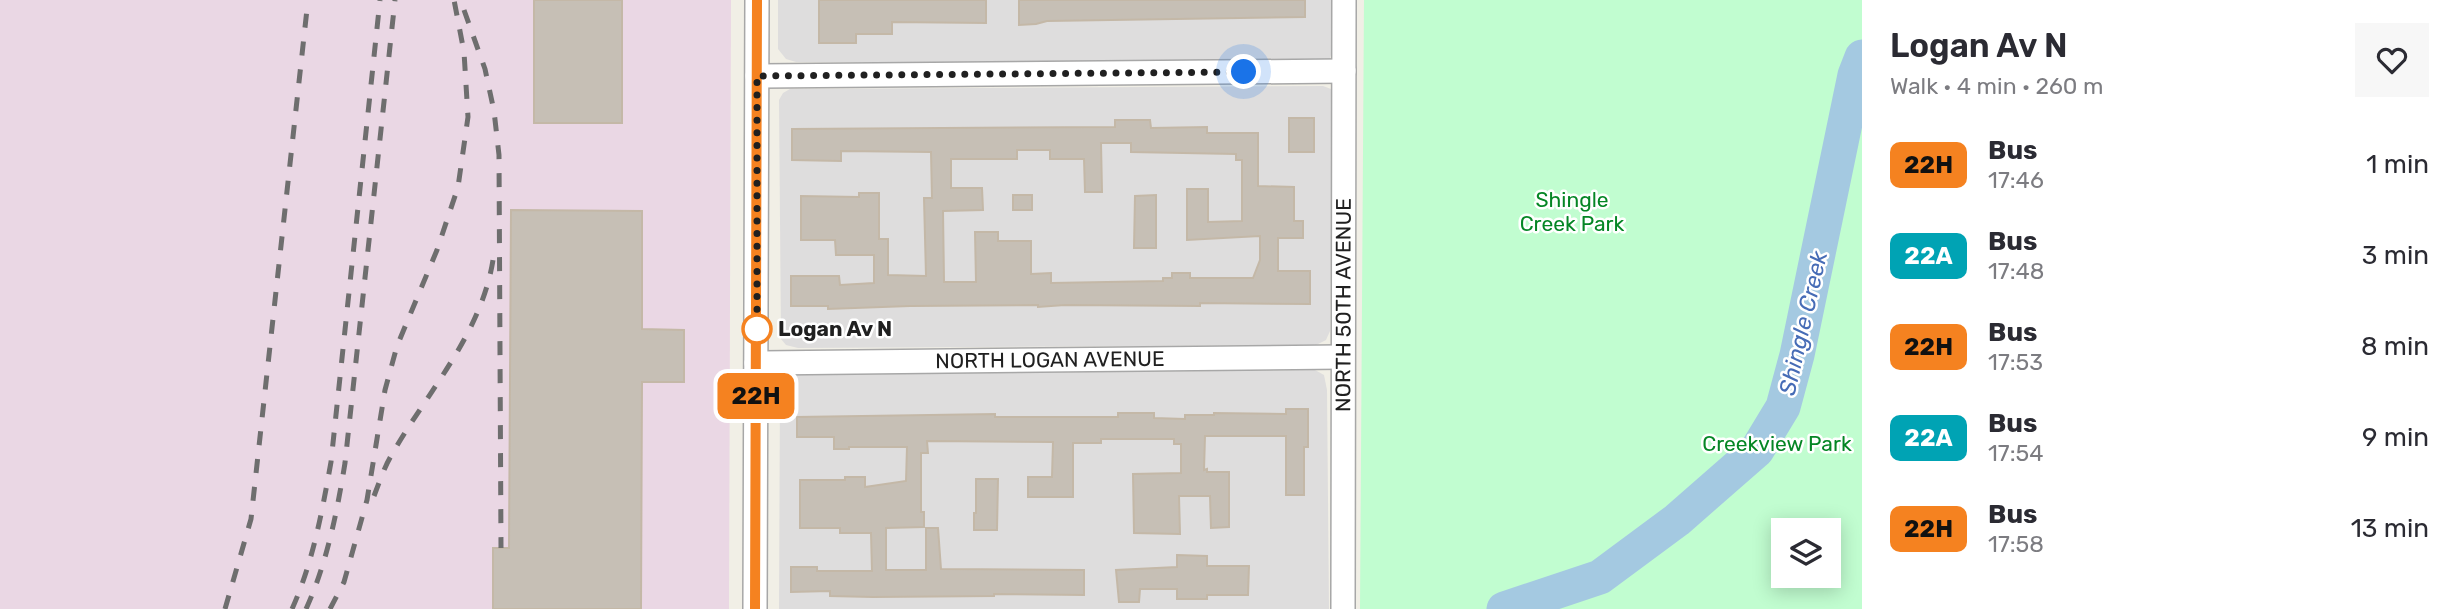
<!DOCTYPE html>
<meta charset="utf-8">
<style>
body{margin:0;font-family:Rubik,sans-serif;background:#f7f7f7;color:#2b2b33;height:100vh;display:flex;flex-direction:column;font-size:26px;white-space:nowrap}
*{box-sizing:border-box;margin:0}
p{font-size:23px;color:#7c7c81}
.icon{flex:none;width:38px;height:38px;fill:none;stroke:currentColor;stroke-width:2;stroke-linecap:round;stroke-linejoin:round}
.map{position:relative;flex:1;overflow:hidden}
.panel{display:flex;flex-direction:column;background:#fff;width:595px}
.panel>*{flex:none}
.badge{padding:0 14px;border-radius:10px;font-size:24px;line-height:46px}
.buttons{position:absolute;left:1771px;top:518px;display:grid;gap:14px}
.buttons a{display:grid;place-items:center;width:70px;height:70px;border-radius:0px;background:#fff;box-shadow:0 4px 18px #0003;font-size:35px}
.you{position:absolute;width:35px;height:35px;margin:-18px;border:5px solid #fff;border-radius:50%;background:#1a73e8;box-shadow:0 0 0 10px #1a73e833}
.map>.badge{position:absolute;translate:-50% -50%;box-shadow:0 0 0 4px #fff}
.round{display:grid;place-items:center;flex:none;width:74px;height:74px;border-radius:0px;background:#f7f7f7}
.headline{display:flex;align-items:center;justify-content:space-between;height:119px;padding:0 28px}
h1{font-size:33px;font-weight:600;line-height:52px}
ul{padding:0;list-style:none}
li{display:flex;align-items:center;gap:21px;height:91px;padding:0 28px}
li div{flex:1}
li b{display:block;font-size:26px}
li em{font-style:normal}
li .badge{min-width:77px;font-weight:700;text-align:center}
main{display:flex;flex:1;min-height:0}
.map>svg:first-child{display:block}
.residential{fill:#dedddd}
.industrial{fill:#ead7e4}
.park{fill:#c1fdd0;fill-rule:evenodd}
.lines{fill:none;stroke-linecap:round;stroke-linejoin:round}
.river{stroke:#a4c9e1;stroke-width:35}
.building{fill:#c6bfb5;stroke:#c4b8a7;stroke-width:2;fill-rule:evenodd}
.minor-casing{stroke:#a7a7a7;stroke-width:26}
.minor{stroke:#fff;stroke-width:23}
.rail{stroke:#6e6e6e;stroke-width:5;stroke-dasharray:14 14;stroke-linecap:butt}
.line-casing{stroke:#fff;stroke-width:16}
.line{stroke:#f58220;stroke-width:10}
.walk{stroke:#202020;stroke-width:7;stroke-dasharray:0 12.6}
.stop-dot{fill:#fff;stroke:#f58220;stroke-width:3.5}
.labels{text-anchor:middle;stroke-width:5;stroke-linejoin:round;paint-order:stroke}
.park-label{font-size:21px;fill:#058625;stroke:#fff}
.street-label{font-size:21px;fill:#202020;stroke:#fff}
.stop-label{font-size:21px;font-weight:bold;fill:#202020;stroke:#fff;text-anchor:start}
.water-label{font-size:23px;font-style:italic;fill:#466cb6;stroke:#fff}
</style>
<main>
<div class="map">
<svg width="1862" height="609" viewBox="0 0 1862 609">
<rect width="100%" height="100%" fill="#f1efe6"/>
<g class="residential">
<path d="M 778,0 L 1334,0 L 1334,47 L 1328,63 L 1317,65 L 796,62 L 786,59 L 778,49 Z"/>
<path d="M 1323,86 L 1331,89 L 1333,95 L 1330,331 L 1326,340 L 1316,345 L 798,348 L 786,345 L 781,339 L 779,100 L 783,93 L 790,89 Z"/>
<path d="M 1315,370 L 1324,375 L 1327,390 L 1329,609 L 779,609 L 780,388 L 791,375 Z"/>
</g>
<path class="industrial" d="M 0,0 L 731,0 L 729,609 L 0,609 Z"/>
<path class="park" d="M 1364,0 L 1862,0 L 1862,609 L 1360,609 ZM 1829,530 L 1829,576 L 1783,576 L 1783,530 Z"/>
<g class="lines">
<path class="river" d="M 1504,609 L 1600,577 L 1677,520 L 1757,450 L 1783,407 L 1797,355 L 1855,75 L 1862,57"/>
</g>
<g class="building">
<rect x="534" y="0" width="88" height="123"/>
<path d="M 819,0 L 986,0 L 986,23 L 892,22 L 892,34 L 856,34 L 856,43 L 819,43 Z"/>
<path d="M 1019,0 L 1305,0 L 1305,17 L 1047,21 L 1036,24 L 1019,25 Z"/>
<rect x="1289" y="118" width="25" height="34"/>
<path d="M 1115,120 L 1150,120 L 1151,128 L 1207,127 L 1207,133 L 1258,133 L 1258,186 L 1294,187 L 1294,221 L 1303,221 L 1303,238 L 1278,238 L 1278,271 L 1310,271 L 1310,304 L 1200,303 L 1200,306 L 1065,305 L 1038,307 L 1038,305 L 910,306 L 828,309 L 828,306 L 791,306 L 791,276 L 839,276 L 840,285 L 874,283 L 874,255 L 836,255 L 835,240 L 801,240 L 801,196 L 859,197 L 859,193 L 879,193 L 879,239 L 888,239 L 888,275 L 926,276 L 924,198 L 932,198 L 931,152 L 841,151 L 841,161 L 792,160 L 792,129 L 1115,127 ZM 1101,143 L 1131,143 L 1131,152 L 1236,154 L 1236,160 L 1242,160 L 1242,221 L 1208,222 L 1208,189 L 1187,189 L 1187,240 L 1260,236 L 1260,260 L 1253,278 L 1190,278 L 1190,273 L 1172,273 L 1172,278 L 1163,278 L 1163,281 L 1051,283 L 1051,273 L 1031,274 L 1031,241 L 998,241 L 998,232 L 975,232 L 976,282 L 944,282 L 943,211 L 983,210 L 982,188 L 951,188 L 951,159 L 1017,159 L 1017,150 L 1050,150 L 1050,159 L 1084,159 L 1085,192 L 1102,192 Z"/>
<rect x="1013" y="195" width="19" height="15"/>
<path d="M 1156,195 L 1156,248 L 1134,248 L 1135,196 Z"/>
<path d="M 511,210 L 642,211 L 642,329 L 684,330 L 684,382 L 642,382 L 641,609 L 493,609 L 493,548 L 509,548 Z"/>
<path d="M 1286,409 L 1308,409 L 1308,447 L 1304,447 L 1304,495 L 1286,495 L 1286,436 L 1205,436 L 1204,470 L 1207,469 L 1207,472 L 1229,472 L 1229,527 L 1211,528 L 1210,496 L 1179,496 L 1180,534 L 1134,533 L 1133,474 L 1181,473 L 1181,444 L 1174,444 L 1174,439 L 1101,439 L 1101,443 L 1073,443 L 1073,497 L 1028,497 L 1028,477 L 1052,477 L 1053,442 L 927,441 L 928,453 L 921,453 L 921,512 L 924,512 L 924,527 L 886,528 L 886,570 L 926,570 L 926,528 L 938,528 L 941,569 L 1084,570 L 1084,595 L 994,594 L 994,596 L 873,597 L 830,596 L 830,591 L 791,592 L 791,567 L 817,567 L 817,571 L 872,571 L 871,533 L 840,533 L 840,528 L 800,528 L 800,480 L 845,480 L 845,477 L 865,477 L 865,487 L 906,481 L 907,447 L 849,447 L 849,449 L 834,449 L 834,437 L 797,437 L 797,417 L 995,414 L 995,417 L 1118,417 L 1118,413 L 1154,413 L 1154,418 L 1185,419 L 1185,415 L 1214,415 L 1214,413 L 1286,414 Z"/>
<path d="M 976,479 L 998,479 L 997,530 L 974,530 L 974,513 L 976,513 Z"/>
<path d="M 1177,555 L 1207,556 L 1207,566 L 1249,566 L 1248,595 L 1207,595 L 1207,599 L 1177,599 L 1177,589 L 1140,589 L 1139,602 L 1119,602 L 1116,570 L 1177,567 Z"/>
</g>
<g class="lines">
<g class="minor-casing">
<g id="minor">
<path d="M 757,76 L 1344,71"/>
<path id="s1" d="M 756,363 L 1342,357"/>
<path d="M 755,609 L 757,0"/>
<path id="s2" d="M 1343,609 L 1344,0"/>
</g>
</g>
<use href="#minor" class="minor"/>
<g class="rail">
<path d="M 464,10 L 485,69 L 494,111 L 499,155 L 501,548"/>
<path d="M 374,496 C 379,483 384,468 391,456 C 427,392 481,335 493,260"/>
<path d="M 225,609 L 251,519 L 308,0"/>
<path d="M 292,609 C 313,562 322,512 331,462 L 380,0"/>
<path d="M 306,609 C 327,563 337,512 345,463 L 395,0"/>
<path d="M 330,609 L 344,582 L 367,500 L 385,390 L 397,346 L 437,250 L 458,187 L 468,117 L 464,52 L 454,0"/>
</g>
</g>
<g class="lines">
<g class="line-casing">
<path id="line" d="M 755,609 L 757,0"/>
</g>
<use href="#line" class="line"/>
<path class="walk" d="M 757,329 L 757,338 L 757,76 L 1244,72"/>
</g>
<circle class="stop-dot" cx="757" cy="329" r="14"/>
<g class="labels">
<g class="park-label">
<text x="1572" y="207">Shingle<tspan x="1572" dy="24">Creek Park</tspan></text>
<text x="1777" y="451">Creekview Park</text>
</g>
<g class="street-label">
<text dy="7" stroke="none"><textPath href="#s2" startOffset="304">NORTH 50TH AVENUE</textPath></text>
<text dy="7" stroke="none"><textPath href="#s1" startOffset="294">NORTH LOGAN AVENUE</textPath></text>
</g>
<g class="stop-label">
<text x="778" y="336">Logan Av N</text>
</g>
<g class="water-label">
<text transform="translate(1803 323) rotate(-77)" y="8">Shingle Creek</text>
</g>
</g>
</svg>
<div class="buttons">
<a><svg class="icon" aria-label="layers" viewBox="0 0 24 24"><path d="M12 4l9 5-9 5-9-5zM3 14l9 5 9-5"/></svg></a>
</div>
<div class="you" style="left:1244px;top:72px"></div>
<b class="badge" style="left:756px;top:396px;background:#f58220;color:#111">22H</b>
</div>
<section class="panel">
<div class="headline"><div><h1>Logan Av N</h1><p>Walk · 4 min · 260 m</p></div><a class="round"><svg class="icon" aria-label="heart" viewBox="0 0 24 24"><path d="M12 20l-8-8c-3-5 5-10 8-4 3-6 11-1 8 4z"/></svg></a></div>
<ul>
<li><span class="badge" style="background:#f58220;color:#111">22H</span><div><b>Bus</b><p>17:46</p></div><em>1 min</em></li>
<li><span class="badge" style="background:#00a3b4;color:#fff">22A</span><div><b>Bus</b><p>17:48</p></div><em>3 min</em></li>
<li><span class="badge" style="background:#f58220;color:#111">22H</span><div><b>Bus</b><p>17:53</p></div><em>8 min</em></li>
<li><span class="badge" style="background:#00a3b4;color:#fff">22A</span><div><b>Bus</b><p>17:54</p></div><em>9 min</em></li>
<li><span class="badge" style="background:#f58220;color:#111">22H</span><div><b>Bus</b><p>17:58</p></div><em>13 min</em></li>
</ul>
</section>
</main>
